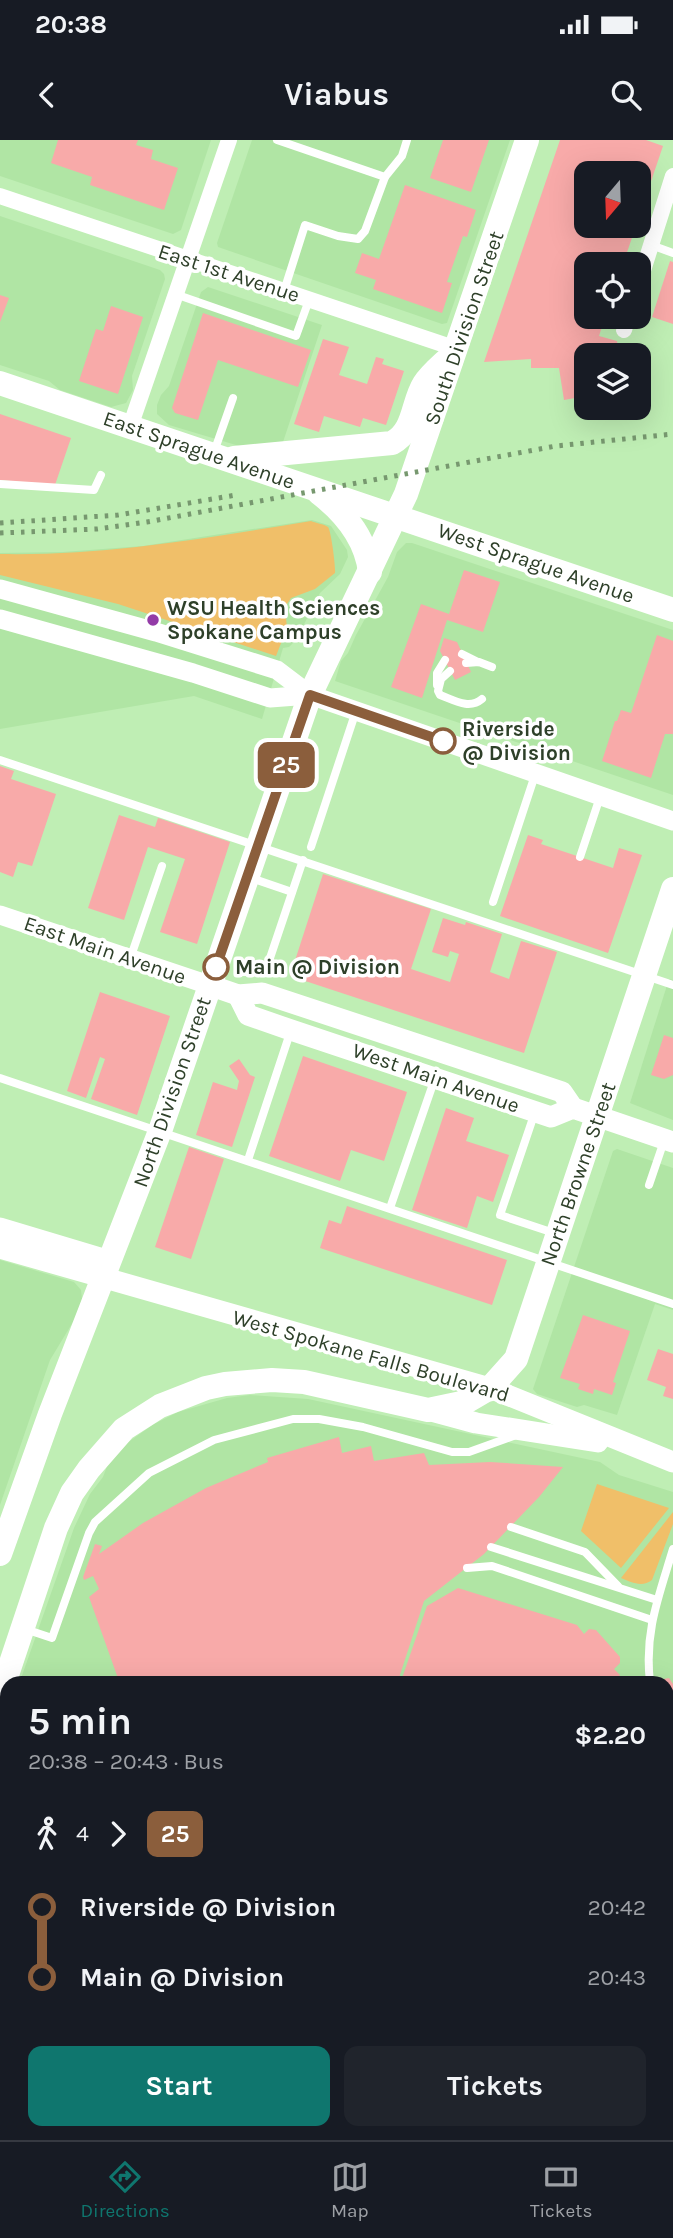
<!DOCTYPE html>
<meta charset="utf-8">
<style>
body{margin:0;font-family:Karla,sans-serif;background:#20242c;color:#f1f3f6;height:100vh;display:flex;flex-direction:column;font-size:26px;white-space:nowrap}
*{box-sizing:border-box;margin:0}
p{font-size:23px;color:#9ea1a6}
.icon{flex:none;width:38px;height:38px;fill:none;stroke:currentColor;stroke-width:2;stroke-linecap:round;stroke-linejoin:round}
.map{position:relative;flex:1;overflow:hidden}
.sheet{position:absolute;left:0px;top:1536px;width:674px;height:464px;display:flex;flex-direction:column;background:#171b24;border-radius:21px 21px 0 0;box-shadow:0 7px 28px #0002}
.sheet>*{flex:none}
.badge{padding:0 14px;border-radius:10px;font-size:24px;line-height:46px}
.needle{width:46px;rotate:199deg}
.controls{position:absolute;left:574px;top:21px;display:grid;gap:14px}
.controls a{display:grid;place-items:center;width:77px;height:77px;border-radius:14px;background:#171b24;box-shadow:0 7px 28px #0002;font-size:35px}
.map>.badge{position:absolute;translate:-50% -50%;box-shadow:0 0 0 4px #fff}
.legs{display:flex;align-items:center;gap:10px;height:77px;padding:0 28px;font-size:23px}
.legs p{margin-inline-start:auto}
.head{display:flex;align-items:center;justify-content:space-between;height:119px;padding:0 28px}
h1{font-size:38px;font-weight:700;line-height:52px}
.cta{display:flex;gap:14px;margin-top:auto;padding:14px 28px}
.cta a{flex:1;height:80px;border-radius:14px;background:#0f766e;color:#fff;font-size:28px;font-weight:700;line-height:80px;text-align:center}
.cta a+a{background:#20242c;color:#f1f3f6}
ul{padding:0 28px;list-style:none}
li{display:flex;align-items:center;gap:24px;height:70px;font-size:26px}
li i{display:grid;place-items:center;width:10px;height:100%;margin:0 9px;background:currentColor}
li i::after{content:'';width:18px;height:18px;margin:-9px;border:5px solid;border-radius:50%;background:#171b24}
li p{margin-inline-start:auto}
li:first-child i{background:linear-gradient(#0000 50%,currentColor 0)}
li:last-child i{background:linear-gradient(currentColor 50%,#0000 0)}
.status{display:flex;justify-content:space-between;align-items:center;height:49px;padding:0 35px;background:#171b24;direction:ltr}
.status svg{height:19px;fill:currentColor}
header{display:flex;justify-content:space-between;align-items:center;height:91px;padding:0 28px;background:#171b24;font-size:32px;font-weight:700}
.tab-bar{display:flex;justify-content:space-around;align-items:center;height:98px;border-top:2px solid #363941;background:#171b24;font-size:19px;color:#9ea1a6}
.tab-bar a{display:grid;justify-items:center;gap:4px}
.tab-bar .current{color:#0f766e}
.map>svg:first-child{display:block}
.built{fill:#b0e5a4}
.green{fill:#f0bf69}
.water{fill:#529a41}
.building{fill:#f8aaa9}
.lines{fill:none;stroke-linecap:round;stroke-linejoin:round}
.service{stroke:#fff;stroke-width:8}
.minor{stroke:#fff;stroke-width:16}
.tertiary{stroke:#fff;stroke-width:19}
.secondary{stroke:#fff;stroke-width:21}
.primary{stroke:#fff;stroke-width:24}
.rail{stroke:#77986f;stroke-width:5;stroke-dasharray:3.5 7;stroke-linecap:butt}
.line-1-casing{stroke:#fff;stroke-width:16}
.line-1{stroke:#8b5e3c;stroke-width:10}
.poi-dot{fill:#933ba7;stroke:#fff;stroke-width:2.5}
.stop-1-dot{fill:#fff;stroke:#8b5e3c;stroke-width:3.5}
.labels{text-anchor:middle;stroke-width:7;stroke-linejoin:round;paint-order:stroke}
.street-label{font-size:21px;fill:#2e4029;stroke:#fff}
.poi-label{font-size:21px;font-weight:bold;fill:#2e4029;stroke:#fff;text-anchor:start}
.stop-label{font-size:21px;font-weight:bold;fill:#2e4029;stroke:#fff;text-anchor:start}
</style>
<div class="status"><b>20:38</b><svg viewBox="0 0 49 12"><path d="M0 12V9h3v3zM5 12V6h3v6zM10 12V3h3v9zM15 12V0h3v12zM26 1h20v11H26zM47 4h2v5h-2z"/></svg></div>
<header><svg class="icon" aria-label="back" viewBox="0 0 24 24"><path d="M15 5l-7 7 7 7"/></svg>Viabus<svg class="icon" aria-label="search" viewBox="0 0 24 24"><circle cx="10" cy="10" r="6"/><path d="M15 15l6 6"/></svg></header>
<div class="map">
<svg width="673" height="2000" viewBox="0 0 673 2000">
<rect width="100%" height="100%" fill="#bfeeb4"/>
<g class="built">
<path d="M 0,0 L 211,0 L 181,90 L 173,94 L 0,36 Z"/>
<path d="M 252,0 L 510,0 L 447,183 L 442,184 L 218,107 L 217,103 Z"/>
<path d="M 0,76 L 160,130 L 164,134 L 165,139 L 132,236 L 133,250 L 126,263 L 111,267 L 60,250 L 49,241 L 0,225 Z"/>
<path d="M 208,147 L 322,185 L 281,308 L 263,313 L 169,285 L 157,274 L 157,265 L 161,255 L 169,246 L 201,152 Z"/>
<path d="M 312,380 L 331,386 L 347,410 L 348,417 L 340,434 L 320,453 L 296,500 L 289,507 L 283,508 L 262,579 L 194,556 L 0,589 L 0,413 L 63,412 L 143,406 Z"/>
<path d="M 406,403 L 412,403 L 673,490 L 673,655 L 335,541 L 341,521 L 348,513 L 356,495 L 388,437 L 397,412 Z"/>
<path d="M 669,839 L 673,840 L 673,980 L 630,963 Z"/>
<path d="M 617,1009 L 673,1028 L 673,1170 L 655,1164 L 617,1275 L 584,1265 L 577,1267 L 537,1254 L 533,1249 L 613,1011 Z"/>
<path d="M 0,1120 L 74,1142 L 81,1150 L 82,1159 L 76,1177 L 50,1220 L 0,1365 Z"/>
<path d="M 250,1255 L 308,1259 L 600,1322 L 619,1335 L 673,1352 L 673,1773 L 667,1772 L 667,1544 L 19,1544 L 74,1388 L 90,1354 L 103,1337 L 109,1321 L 127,1303 L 154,1284 L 178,1272 L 227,1258 Z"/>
<path d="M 0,1982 L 7,1984 L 7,1993 L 52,1993 L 71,2000 L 0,2000 Z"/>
</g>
<g class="green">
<path d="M 311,381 C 315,383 324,384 328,387 C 331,390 336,428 335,433 L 315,449 L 291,458 L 285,467 L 287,488 L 276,516 L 118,464 L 0,435 L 0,414 C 105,416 207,398 311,381 Z"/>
<path d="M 597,1344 L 669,1368 L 621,1428 L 581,1391 Z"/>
<path d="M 673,1372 L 673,1384 L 652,1440 C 642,1448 631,1442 621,1438 Z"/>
<path d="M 0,1925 L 7,1927 L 7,1984 L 0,1982 Z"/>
<path d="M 52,1993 L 174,1993 L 191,2000 L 71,2000 Z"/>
</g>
<g class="water">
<path d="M 7,1653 L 7,1927 L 0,1925 L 0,1654 Z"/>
<path d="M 667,1799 L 673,1799 L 673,2000 L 191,2000 L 174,1993 L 667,1993 Z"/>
</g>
<g class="building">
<path d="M 58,0 L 138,0 L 136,5 L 153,10 L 151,19 L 178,28 L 164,70 L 90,45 L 92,37 L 51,23 Z"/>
<path d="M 443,0 L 489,0 L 471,52 L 430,38 Z"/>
<path d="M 560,0 L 646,0 L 663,6 L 645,59 L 639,57 L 639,33 L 586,33 L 586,86 L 636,86 L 623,124 L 586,124 L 586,177 L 605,177 L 599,196 L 617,201 L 619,215 L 586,215 L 586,256 L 564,260 L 559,228 L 531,228 L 531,219 L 484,222 Z"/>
<path d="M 405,45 L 476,70 L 467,97 L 463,96 L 447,142 L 452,143 L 442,173 L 373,149 L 376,140 L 355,133 L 362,113 L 379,119 Z"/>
<path d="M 670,121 L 673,122 L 673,184 L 652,177 Z"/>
<path d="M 0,155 L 9,158 L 0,182 Z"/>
<path d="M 111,166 L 143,177 L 118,254 L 79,241 L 96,189 L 103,191 Z"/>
<path d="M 203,173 L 311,210 L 298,247 L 218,220 L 198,280 L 175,273 L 172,268 Z"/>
<path d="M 323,199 L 349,207 L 339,235 L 367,244 L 376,217 L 384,219 L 382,224 L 404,231 L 386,285 L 363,278 L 360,287 L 324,276 L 319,292 L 294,284 Z"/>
<path d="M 0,274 L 71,298 L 55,345 L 0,340 Z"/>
<path d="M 464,430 L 500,442 L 483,492 L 447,480 L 422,558 L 391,547 L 421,464 L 449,474 Z"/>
<path d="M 657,495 L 673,501 L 673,594 L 665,594 L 651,638 L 602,621 L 615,581 L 617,581 L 621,570 L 631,573 Z"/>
<path d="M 444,498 L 457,502 L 471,532 L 455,540 L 440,511 Z"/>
<path d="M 0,626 L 14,631 L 11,639 L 56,654 L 32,726 L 18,722 L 13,737 L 0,732 Z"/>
<path d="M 119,675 L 155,687 L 158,678 L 230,702 L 197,804 L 160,792 L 185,719 L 148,707 L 124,780 L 88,768 Z"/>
<path d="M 528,695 L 543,700 L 541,704 L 613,728 L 619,708 L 642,715 L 608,813 L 500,776 Z"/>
<path d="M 323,734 L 431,769 L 411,829 L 450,842 L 459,814 L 450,811 L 448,817 L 432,812 L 443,778 L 465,785 L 466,782 L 502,794 L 490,832 L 509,839 L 521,801 L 557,812 L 524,913 L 290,836 Z"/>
<path d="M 100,852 L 170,876 L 137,975 L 91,959 L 105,919 L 100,917 L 86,958 L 67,951 Z"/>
<path d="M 664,895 L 673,898 L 673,935 L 664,939 L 651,935 Z"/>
<path d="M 303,916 L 407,952 L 384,1021 L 351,1010 L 340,1041 L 269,1016 Z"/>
<path d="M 239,919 L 250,935 L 255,937 L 232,1007 L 196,995 L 213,942 L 237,950 L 239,941 L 229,926 Z"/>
<path d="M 446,968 L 474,978 L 466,1001 L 509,1015 L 493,1062 L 477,1056 L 467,1088 L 412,1070 Z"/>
<path d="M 189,1007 L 224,1019 L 191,1119 L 155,1107 Z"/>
<path d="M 347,1066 L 507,1120 L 492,1165 L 320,1108 L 329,1080 L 341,1084 Z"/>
<path d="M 583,1175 L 630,1191 L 613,1242 L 616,1243 L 612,1255 L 594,1249 L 593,1254 L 578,1249 L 580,1244 L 560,1238 Z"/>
<path d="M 658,1209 L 673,1214 L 673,1259 L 663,1256 L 666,1247 L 647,1240 Z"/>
<path d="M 339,1297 L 342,1313 L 371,1306 L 374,1321 L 424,1313 L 429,1325 L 490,1322 L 563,1327 L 539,1357 L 484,1414 L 424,1461 L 397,1544 L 120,1544 L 89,1457 L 99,1449 L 93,1436 L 84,1440 L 83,1437 L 95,1404 L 102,1406 L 99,1414 L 143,1383 L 206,1348 L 268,1322 L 267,1318 Z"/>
<path d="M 458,1448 L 577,1485 L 584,1494 L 589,1489 L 596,1490 L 620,1517 L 620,1523 L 614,1529 L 620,1535 L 612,1544 L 400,1544 L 427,1466 Z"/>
<path d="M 669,1538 L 673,1544 L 673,1563 L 667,1564 L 667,1544 L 648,1542 Z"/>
<path d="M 673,1650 L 673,1759 L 667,1756 L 667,1653 Z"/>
</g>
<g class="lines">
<g class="service">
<path d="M 277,0 L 385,37 L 365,91 L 358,99 L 338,96 L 305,85 L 284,151"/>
<path d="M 385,37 L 402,16 L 407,0"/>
<path d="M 651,105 L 673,113"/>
<path d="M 175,154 L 296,196 L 309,160"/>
<path d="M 214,312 L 233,258"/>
<path d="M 0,344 L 94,350 L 101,335"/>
<path d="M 462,514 L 478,522"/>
<path d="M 466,523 L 479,522 L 492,527"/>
<path d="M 450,531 L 441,539 L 438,551 L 440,555 C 454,560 469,570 482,559"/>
<path d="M 437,545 L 437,533 L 445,520"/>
<path d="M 0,620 L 673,845"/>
<path d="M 311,707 L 356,571"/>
<path d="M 580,717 L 600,657"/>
<path d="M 251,738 L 292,752"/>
<path d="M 493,762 L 535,635"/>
<path d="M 130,819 L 162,726"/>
<path d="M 269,821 L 303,720"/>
<path d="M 0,938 L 673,1164"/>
<path d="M 535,972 L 500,1075 L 554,1093"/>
<path d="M 248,1020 L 290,893"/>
<path d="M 649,1045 L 664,1001"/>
<path d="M 390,1068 L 434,941"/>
<path d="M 511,1387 L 585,1412 L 618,1446"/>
<path d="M 491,1407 L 657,1460"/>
<path d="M 467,1428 L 492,1426 L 652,1480"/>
<path d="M 25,1489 L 52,1498 L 89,1393 L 95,1382 L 149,1333 L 214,1300 L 293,1279 L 319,1279 L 363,1287 L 452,1312 L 469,1312 L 516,1295"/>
<path d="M 650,1542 C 644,1492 659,1456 673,1409"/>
<path d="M 667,1581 L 673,1584"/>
</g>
<g class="minor">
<path d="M 0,56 L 457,209"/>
<path d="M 639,143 L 673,36"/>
<path d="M 624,190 L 628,177"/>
<path d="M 130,287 L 229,0"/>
</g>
<g class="tertiary">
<path d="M 0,449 L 156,492 L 277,530 L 310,555 L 673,681"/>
<path d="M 0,479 L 193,533 L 270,558 L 310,555"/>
<path d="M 0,775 L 209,845"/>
</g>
<g class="secondary">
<path d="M 209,845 L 238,855 L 262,853 L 562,952 L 573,968"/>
<path d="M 238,855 L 248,875 L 291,890 L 551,977 L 573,968 L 673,1002"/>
<path d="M 0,1088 L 110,1121"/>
<path d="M 0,1108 L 490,1248 L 673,1322"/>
<path d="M 428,1270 L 476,1283 L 598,1302"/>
</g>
<g class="primary">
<path d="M 0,243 L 673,470"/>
<path d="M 234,318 L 392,303 C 415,291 412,263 424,244 C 431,233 443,224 452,215"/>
<path d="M 319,353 C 345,373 366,399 370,432"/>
<path d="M 0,1414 L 50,1274 L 160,991 L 310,555 L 406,354 L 527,0"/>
<path d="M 0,1556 L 56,1388 L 72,1353 L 89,1329 L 124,1289 L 160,1266 L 206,1248 L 225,1244 L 272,1240 L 304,1242 L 428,1270 L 466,1262 L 490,1248 L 516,1219 L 673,749"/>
</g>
<g class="rail">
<path d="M 0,383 L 118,375 L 236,355"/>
<path d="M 0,393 L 97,389 L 147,382 L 556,306 L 673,294"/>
</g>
</g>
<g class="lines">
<g class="line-1-casing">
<path id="line-1" d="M 216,827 L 310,555 L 443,601"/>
</g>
<use href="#line-1" class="line-1"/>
</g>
<circle class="poi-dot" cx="153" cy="480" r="7"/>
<g class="stop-1-dot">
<circle cx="443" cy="601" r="12"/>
<circle cx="216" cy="827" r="12"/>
</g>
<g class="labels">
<g class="street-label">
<text transform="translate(229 133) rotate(18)" y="7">East 1st Avenue</text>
<text transform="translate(464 188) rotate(-71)" y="7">South Division Street</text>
<text transform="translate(199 310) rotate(19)" y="7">East Sprague Avenue</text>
<text transform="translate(536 423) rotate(19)" y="7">West Sprague Avenue</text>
<text transform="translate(105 810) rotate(19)" y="7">East Main Avenue</text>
<text transform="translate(436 938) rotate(19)" y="7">West Main Avenue</text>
<text transform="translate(172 952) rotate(-71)" y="7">North Division Street</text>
<text transform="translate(578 1034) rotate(-71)" y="7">North Browne Street</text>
<text transform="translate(371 1216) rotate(16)" y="7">West Spokane Falls Boulevard</text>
</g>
<g class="poi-label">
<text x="167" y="475">WSU Health Sciences<tspan x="167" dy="24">Spokane Campus</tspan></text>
</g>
<g class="stop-label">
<text x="462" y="596">Riverside<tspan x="462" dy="24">@ Division</tspan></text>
<text x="235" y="834">Main @ Division</text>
</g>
</g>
</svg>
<div class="controls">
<a><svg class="needle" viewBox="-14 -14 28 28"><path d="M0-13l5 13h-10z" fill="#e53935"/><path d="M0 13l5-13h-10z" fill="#9ea1a6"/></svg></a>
<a><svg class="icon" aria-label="locate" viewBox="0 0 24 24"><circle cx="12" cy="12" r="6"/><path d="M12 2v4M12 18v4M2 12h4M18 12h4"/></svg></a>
<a><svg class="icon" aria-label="layers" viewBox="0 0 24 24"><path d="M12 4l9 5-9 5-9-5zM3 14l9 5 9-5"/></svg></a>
</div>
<b class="badge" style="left:286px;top:625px;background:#8b5e3c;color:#fff">25</b>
<section class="sheet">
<div class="head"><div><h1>5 min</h1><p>20:38 – 20:43 · Bus</p></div><b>$2.20</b></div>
<div class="legs"><svg class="icon" aria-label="walk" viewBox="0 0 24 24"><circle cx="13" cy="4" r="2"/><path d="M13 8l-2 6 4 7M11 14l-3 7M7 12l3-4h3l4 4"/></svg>4<svg class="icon" aria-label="forward" viewBox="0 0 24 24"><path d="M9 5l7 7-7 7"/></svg><b class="badge" style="background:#8b5e3c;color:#fff">25</b></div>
<ul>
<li><i style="color:#8b5e3c"></i><b>Riverside @ Division</b><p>20:42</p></li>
<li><i style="color:#8b5e3c"></i><b>Main @ Division</b><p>20:43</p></li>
</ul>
<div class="cta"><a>Start</a><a>Tickets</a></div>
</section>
</div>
<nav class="tab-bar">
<a class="current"><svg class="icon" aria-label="directions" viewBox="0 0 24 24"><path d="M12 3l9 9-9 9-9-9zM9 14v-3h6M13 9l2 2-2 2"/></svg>Directions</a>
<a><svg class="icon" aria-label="map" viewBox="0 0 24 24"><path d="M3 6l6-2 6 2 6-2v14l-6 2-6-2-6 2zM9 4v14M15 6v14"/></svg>Map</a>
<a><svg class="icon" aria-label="tickets" viewBox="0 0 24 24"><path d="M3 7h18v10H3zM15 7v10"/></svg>Tickets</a>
</nav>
